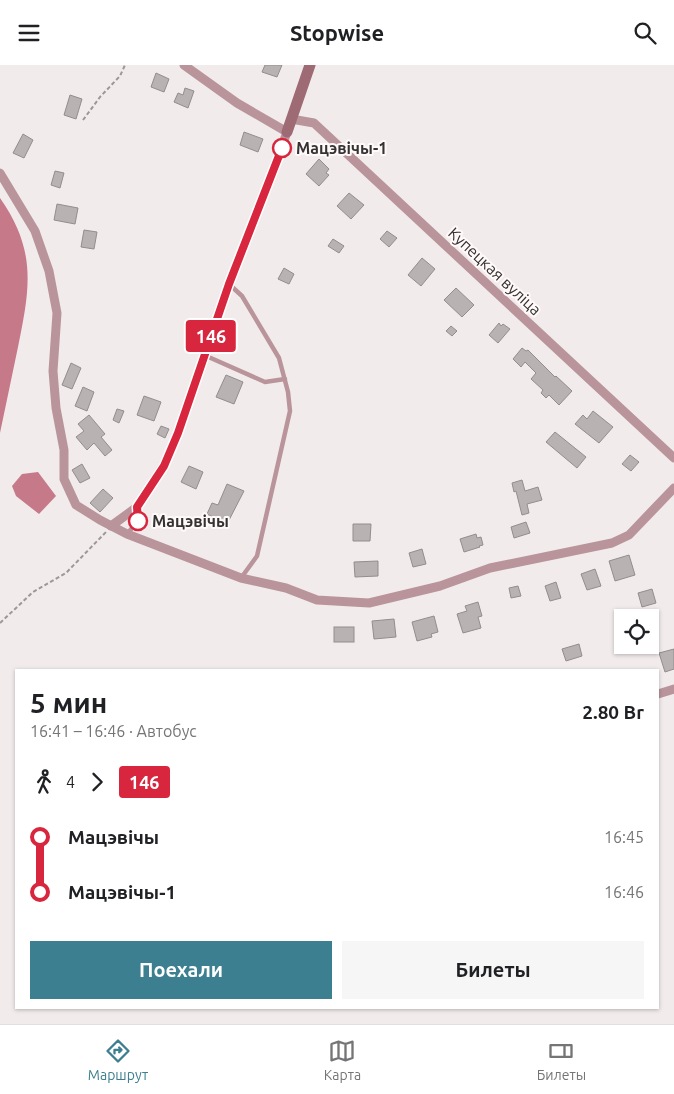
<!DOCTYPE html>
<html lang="ru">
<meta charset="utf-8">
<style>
body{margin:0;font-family:Ubuntu,sans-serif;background:#f6f6f6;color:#202124;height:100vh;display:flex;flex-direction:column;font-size:19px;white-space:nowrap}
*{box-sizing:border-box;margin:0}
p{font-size:16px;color:#757577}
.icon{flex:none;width:28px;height:28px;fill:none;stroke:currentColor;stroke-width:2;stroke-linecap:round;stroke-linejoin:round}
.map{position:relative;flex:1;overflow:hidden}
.drawer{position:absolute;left:15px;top:604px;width:644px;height:340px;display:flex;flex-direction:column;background:#fff;border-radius:0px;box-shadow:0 1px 4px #0004}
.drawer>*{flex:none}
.badge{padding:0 10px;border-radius:4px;font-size:18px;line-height:32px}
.fabs{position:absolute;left:614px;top:544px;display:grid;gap:10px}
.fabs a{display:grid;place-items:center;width:45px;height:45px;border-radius:0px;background:#fff;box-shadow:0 1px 4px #0004;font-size:25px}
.map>.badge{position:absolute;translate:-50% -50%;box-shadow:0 0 0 2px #fff}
.legs{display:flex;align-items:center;gap:8px;height:55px;padding:0 15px;font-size:16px}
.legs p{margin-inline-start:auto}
.summary{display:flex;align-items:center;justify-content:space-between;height:85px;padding:0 15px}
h1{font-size:28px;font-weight:700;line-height:38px}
.button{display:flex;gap:10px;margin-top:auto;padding:10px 15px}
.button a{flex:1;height:58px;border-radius:0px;background:#3c7f90;color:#fff;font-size:20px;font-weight:700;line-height:58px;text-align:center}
.button a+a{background:#f6f6f6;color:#202124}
ul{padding:0 15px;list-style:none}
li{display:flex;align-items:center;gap:18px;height:55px;font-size:19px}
li i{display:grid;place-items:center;width:8px;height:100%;margin:0 6px;background:currentColor}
li i::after{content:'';width:12px;height:12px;margin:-6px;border:4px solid;border-radius:50%;background:#fff}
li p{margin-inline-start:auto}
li:first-child i{background:linear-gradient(#0000 50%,currentColor 0)}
li:last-child i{background:linear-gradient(currentColor 50%,#0000 0)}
header{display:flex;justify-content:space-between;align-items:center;height:65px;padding:0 15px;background:#fff;font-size:22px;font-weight:700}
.tabs{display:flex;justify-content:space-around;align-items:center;height:70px;border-top:1px solid #e0e0e0;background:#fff;font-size:14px;color:#757577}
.tabs a{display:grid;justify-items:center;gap:2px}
.tabs .current{color:#3c7f90}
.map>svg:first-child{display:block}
.water{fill:#c67989}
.building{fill:#b9b2b3;stroke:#938d8e}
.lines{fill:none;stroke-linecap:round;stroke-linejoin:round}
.path{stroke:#9c9898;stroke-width:2;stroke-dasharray:4 2.5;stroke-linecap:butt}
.lane{stroke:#b9959b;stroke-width:4.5}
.street{stroke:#b9959b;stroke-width:9}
.secondary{stroke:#9e6b74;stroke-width:11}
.line-1-casing{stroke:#fff;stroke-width:11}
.line-1{stroke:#d7263d;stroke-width:8}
.stop-1-dot{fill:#fff;stroke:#d7263d;stroke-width:2.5}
.labels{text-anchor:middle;stroke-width:4;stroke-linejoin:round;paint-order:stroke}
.stop-label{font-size:16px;font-weight:bold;fill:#343232;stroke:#fff9fa;text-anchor:start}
.street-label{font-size:16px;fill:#343232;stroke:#fff9fa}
</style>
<header><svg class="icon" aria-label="menu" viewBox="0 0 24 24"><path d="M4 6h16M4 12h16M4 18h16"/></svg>Stopwise<svg class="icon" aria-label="search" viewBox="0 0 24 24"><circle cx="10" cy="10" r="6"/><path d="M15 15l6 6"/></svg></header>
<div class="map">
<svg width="674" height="959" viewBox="0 0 674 959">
<rect width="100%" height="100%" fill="#f2ebec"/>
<g class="water">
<path d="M 0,133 C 37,186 30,223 18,282 C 12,311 6,339 0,368 Z"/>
<path d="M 38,407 L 56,431 L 39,449 L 16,431 L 12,421 L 22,409 Z"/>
</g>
<g class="building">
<path d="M 265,0 L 282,0 L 277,12 L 262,7 Z"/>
<path d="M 156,8 L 169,14 L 164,27 L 151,22 Z"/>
<path d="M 185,23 L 194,26 L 188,43 L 174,37 L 178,28 L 183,30 Z"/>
<path d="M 70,30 L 82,34 L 76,54 L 64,50 Z"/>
<path d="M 244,67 L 263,74 L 258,87 L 240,80 Z"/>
<path d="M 23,69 L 33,75 L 24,93 L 13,88 Z"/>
<path d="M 319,94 L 329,104 L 326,108 L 329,110 L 319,121 L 306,109 Z"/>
<path d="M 55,106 L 64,108 L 60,123 L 51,120 Z"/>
<path d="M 349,128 L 364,140 L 351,154 L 337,141 Z"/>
<path d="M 57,139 L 78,143 L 75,159 L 54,155 Z"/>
<path d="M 84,165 L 97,167 L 94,184 L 81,182 Z"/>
<path d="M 387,166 L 397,173 L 389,182 L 380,174 Z"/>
<path d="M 333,174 L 344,181 L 339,188 L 328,181 Z"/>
<path d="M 422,193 L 435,204 L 421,221 L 408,210 Z"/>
<path d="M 284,203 L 294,209 L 289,219 L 278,214 Z"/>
<path d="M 456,223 L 474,240 L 462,252 L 444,235 Z"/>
<path d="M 499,258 L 501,261 L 503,259 L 510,264 L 498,278 L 489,270 Z"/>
<path d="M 451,261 L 457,266 L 452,271 L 446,266 Z"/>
<path d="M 522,283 L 526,286 L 528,285 L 555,312 L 556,311 L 572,326 L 559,340 L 549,330 L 546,333 L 541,328 L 543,325 L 531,314 L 536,308 L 525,297 L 521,302 L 513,294 Z"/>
<path d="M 71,298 L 81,303 L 72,324 L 62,320 Z"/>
<path d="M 226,310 L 243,317 L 234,339 L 216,332 Z"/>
<path d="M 83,322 L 94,327 L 87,346 L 75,341 Z"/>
<path d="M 144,331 L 161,337 L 154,356 L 137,350 Z"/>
<path d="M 117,344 L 124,346 L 119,358 L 113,355 Z"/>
<path d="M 593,346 L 613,362 L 599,378 L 575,359 L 583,350 L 587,354 Z"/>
<path d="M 89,350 L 105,369 L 101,372 L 112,385 L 105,391 L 94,378 L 87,385 L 76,372 L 84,366 L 78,359 Z"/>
<path d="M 161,361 L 169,364 L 165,373 L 157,369 Z"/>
<path d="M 555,367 L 586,392 L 577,403 L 546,377 Z"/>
<path d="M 630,390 L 639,397 L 631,406 L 622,399 Z"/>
<path d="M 82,399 L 90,413 L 80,418 L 72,405 Z"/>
<path d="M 189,401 L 203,407 L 196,424 L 181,417 Z"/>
<path d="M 522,415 L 525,426 L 538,422 L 542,435 L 527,439 L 529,448 L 522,450 L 516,426 L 514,427 L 512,418 Z"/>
<path d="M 227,419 L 244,426 L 227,459 L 207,449 L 212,438 L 218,440 Z"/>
<path d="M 103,424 L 113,433 L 100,447 L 90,438 Z"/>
<path d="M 526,457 L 530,468 L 514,473 L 511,462 Z"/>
<path d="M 353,459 L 371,459 L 370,476 L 353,476 Z"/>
<path d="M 476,469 L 477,473 L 481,472 L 483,480 L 479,481 L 480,482 L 464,487 L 460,474 Z"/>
<path d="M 422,484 L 426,499 L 413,502 L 409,488 Z"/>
<path d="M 629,490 L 635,510 L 615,516 L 609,496 Z"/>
<path d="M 378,496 L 378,511 L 355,512 L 354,497 Z"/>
<path d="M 595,504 L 601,521 L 587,525 L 581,509 Z"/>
<path d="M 556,517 L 561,533 L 550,536 L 545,521 Z"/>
<path d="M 518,521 L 521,531 L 511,533 L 509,523 Z"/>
<path d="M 652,524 L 656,538 L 642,542 L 638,528 Z"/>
<path d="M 478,537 L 482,551 L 478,552 L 481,563 L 463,568 L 457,549 L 467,546 L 465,541 Z"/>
<path d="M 434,551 L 438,567 L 431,569 L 432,572 L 417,576 L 412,557 Z"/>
<path d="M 394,554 L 396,572 L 374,574 L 372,556 Z"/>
<rect x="334" y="562" width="20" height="15"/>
<path d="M 579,579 L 582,591 L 566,596 L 562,584 Z"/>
<path d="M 674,584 L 674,604 L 665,607 L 659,588 Z"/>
</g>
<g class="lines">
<g class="path">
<path d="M 83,55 L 100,32 L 120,11 L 125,0"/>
<path d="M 0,558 L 33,527 L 66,508 L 106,467"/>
</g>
<g class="lane">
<path d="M 230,220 L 242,231 L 279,293 L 288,327 L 290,346 L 257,491 L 241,513"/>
<path d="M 204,290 L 265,317 L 285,314"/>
<path d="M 127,469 L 138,456 L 137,442"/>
</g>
<g class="street">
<path d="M 291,54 L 314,58 L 674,393"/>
<path d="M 0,108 L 35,166 L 49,206 L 57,248 L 53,306 L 56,343 L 64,385 L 64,414 L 76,440 L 100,455 L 127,469 L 241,513 L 286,523 L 317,535 L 369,538 L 440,521 L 490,503 L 612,478 L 629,470 L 674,423"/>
<path d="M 111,461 L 137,442 L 163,401 L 178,368 L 229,219 L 271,112 L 287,67 L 237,38 L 184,0"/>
<path d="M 658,629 L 674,624"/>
</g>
<path class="secondary" d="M 287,67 L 310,0"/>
</g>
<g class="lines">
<g class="line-1-casing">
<path id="line-1" d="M 138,456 L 137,442 L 164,401 L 178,368 L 229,219 L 282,83"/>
</g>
<use href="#line-1" class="line-1"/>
</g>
<g class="stop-1-dot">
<circle cx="282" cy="83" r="9"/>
<circle cx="138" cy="456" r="9"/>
</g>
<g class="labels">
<g class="stop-label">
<text x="296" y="89">Мацэвічы-1</text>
<text x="152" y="462">Мацэвічы</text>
</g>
<g class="street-label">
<text transform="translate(495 206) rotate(43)" y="6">Купецкая вуліца</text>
</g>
</g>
</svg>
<div class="fabs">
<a><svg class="icon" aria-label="locate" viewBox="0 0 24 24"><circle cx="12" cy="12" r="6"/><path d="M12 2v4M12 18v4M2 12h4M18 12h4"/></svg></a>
</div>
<b class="badge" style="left:211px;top:271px;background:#d7263d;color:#fff">146</b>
<section class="drawer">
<div class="summary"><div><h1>5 мин</h1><p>16:41 – 16:46 · Автобус</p></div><b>2.80 Br</b></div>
<div class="legs"><svg class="icon" aria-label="walk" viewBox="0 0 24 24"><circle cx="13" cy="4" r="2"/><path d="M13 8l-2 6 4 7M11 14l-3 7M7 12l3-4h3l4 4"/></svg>4<svg class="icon" aria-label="forward" viewBox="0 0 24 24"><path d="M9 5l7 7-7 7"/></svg><b class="badge" style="background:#d7263d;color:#fff">146</b></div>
<ul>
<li><i style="color:#d7263d"></i><b>Мацэвічы</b><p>16:45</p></li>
<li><i style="color:#d7263d"></i><b>Мацэвічы-1</b><p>16:46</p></li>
</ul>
<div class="button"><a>Поехали</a><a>Билеты</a></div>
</section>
</div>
<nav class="tabs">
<a class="current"><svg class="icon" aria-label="directions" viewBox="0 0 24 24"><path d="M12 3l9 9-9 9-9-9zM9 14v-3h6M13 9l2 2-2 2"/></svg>Маршрут</a>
<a><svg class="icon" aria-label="map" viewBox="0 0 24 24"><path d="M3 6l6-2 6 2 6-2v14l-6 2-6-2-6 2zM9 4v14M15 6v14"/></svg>Карта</a>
<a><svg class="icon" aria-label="tickets" viewBox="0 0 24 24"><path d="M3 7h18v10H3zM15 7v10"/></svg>Билеты</a>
</nav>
